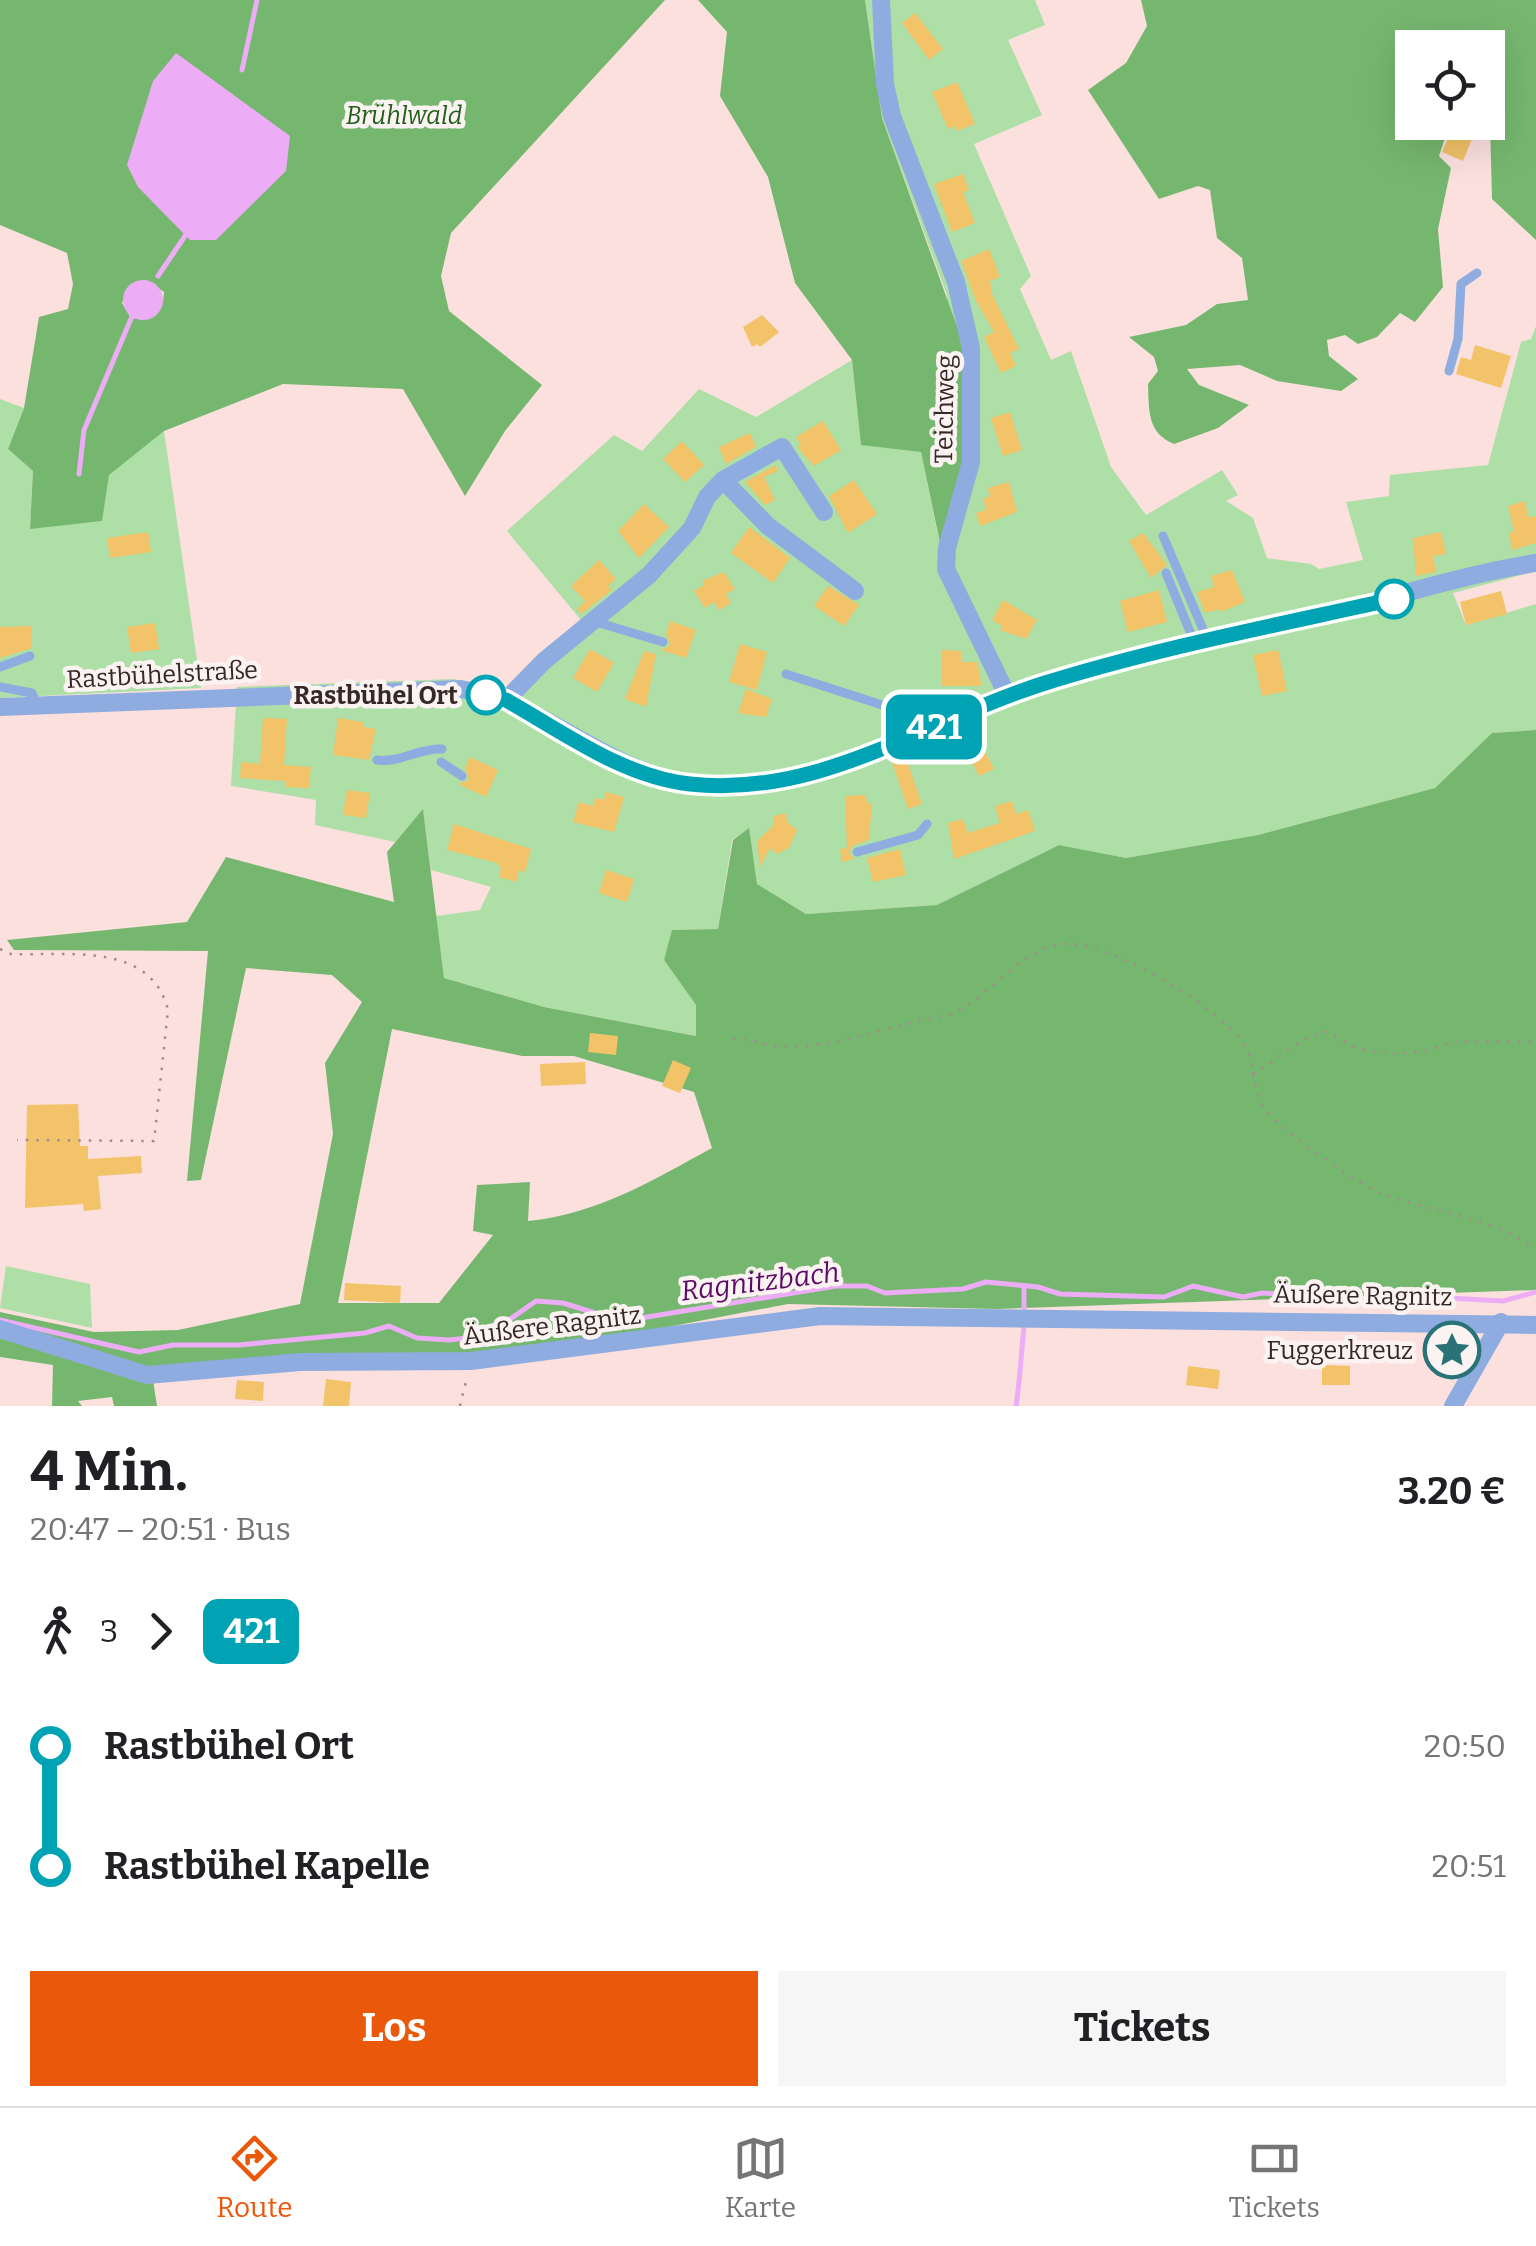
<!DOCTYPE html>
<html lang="de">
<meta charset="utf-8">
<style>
body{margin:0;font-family:Bitter,serif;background:#f6f6f6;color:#202124;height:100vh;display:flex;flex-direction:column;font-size:38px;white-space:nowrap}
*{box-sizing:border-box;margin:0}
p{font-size:32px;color:#757577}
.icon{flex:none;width:55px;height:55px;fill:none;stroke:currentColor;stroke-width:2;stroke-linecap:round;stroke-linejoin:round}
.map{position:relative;height:1406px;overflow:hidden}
.side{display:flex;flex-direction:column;background:#fff;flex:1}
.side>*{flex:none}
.badge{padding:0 20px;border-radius:15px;font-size:35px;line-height:65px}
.fabs{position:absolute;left:1395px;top:30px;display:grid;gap:20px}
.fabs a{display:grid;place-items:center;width:110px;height:110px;border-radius:0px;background:#fff;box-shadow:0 10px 40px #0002;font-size:50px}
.map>.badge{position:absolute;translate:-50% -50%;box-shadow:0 0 0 5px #fff}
.legs{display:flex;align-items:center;gap:15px;height:110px;padding:0 30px;font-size:32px}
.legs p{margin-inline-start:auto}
.overview{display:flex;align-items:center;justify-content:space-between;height:170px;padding:0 30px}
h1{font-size:55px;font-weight:700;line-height:75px}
.button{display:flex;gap:20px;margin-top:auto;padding:20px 30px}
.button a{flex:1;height:115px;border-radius:0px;background:#ea580c;color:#fff;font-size:40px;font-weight:700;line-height:115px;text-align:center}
.button a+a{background:#f6f6f6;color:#202124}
ul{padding:0 30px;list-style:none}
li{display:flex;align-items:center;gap:35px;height:120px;font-size:38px}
li i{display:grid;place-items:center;width:15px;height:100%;margin:0 12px;background:currentColor}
li i::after{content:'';width:25px;height:25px;margin:-12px;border:8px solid;border-radius:50%;background:#fff}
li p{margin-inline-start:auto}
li:first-child i{background:linear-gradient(#0000 50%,currentColor 0)}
li:last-child i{background:linear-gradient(currentColor 50%,#0000 0)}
.tab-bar{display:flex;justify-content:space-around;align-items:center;height:140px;border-top:2px solid #e0e0e0;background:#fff;font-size:28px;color:#757577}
.tab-bar a{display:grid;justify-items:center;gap:5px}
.tab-bar .current{color:#ea580c}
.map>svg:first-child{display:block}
.green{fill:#addfa6}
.forest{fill:#76b76f;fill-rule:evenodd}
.water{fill:#ecacf6}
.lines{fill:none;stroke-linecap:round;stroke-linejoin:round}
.stream{stroke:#ecacf6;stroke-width:5}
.building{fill:#f2c368}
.path{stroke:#a38d8c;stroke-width:2.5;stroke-dasharray:2.5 8;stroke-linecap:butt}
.service{stroke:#8face0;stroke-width:9}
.minor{stroke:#8face0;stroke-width:18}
.line-1-casing{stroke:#fff;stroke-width:22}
.line-1{stroke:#00a3b4;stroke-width:15}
.stop-1-dot{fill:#fff;stroke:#00a3b4;stroke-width:5}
.labels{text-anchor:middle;stroke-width:9;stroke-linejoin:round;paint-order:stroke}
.park-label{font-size:25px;font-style:italic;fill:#1f5f19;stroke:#fbf2f2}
.street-label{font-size:25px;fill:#372726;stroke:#fbf2f2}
.stop-label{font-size:25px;font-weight:bold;fill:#372726;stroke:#fbf2f2;text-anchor:end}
.poi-label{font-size:25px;fill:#372726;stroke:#fbf2f2;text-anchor:end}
.water-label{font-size:28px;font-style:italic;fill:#5b0b66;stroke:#fbf2f2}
</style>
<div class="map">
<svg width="1536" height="1406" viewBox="0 0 1536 1406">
<rect width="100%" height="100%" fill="#fbe0de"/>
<g class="green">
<path d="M 865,0 L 1035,0 L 1045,25 L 1008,40 L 1042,115 L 974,144 L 1031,276 L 1020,289 L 1051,360 L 1071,351 L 1111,467 L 1146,515 L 1222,470 L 1238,495 L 1226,501 L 1253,518 L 1267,558 L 1311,564 L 1319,569 L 1363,560 L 1346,502 L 1389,496 L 1390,475 L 1488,465 L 1521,342 L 1531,339 L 1536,326 L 1536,571 L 1453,593 L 1466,625 L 1536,604 L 1536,730 L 1492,733 L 1435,788 L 1258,835 L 1126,858 L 1059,845 L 938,905 L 806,914 L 757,884 L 748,829 L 732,840 L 718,929 L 673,930 L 664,960 L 696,1005 L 697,1036 L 544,1007 L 444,978 L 436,916 L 480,910 L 491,887 L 431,870 L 423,810 L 395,842 L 315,825 L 316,800 L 231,786 L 237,687 L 453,679 L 504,690 L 581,620 L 507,531 L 614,435 L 642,451 L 699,389 L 756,417 L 852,360 L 861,444 L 921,452 L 939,540 L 947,295 L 882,118 Z"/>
<path d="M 0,399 L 24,408 L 8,449 L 33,471 L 30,529 L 164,431 L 201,688 L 0,698 Z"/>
<path d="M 6,1266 L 90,1284 L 92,1328 L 0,1308 Z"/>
</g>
<g class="forest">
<path d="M 0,0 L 665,0 L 451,233 L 441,276 L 449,311 L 542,385 L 505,431 L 465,496 L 403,389 L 283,384 L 164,431 L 109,475 L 102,521 L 30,529 L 33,471 L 8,449 L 24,408 L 39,317 L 68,309 L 73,284 L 67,253 L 0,225 ZM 146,280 L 164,292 L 163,302 L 141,319 L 131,318 L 122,303 L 130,287 Z"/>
<path d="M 698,0 L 865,0 L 882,118 L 964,346 L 964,456 L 940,543 L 921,452 L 861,445 L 852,360 L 795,283 L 768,177 L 720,96 L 727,32 Z"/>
<path d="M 1141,0 L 1536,0 L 1536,240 L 1492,199 L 1488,48 L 1412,48 L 1412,122 L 1450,123 L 1439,156 L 1451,168 L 1438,229 L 1443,287 L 1415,322 L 1400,313 L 1377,337 L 1358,344 L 1345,335 L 1327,340 L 1329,356 L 1358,379 L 1341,391 L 1277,381 L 1240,365 L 1187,369 L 1199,385 L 1249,405 L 1218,428 L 1174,444 C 1147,433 1149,410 1148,384 L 1158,371 L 1154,357 L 1129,337 L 1186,325 L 1217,304 L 1248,300 L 1242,258 L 1217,238 L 1210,190 L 1198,186 L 1159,199 L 1088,90 L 1126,63 L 1147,26 Z"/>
<path d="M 1536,730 L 1536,1290 L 996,1309 L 788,1304 L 450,1369 L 286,1369 L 153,1380 L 157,1406 L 114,1406 L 112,1397 L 78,1401 L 82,1406 L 52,1406 L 53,1365 L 0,1357 L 0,1312 L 94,1332 L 178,1330 L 300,1304 L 333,1134 L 325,1063 L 362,1002 L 332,975 L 246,968 L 201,1180 L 187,1181 L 208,951 L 14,950 L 7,940 L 187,922 L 226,857 L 394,902 L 387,852 L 423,809 L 444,978 L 544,1007 L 696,1036 L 696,1005 L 664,960 L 672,930 L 718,929 L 733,840 L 749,828 L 757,884 L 806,914 L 937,905 L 1059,845 L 1126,858 L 1258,835 L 1435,788 L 1492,733 ZM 392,1029 L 522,1056 L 574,1056 L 694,1092 L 712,1148 C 651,1181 598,1214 528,1221 L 530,1182 L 477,1185 L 473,1231 L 493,1235 L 439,1303 L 338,1303 Z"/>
</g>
<g class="water">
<path d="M 176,53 L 290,136 L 286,171 L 216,240 L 190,240 L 138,187 L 127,165 L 153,81 Z"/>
<circle cx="143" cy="300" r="20"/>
</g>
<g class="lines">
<g class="stream">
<path d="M 242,70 L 257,0"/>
<path d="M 158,276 L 187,233"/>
<path d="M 79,474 L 84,430 L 133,314"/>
<path d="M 1024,1286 L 1024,1308"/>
<path d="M 0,1320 L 139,1352 L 173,1345 L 239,1345 L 365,1333 L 389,1326 L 417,1338 L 449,1340 L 486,1336 L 536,1301 L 563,1303 L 614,1319 L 635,1319 L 836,1286 L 867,1286 L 885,1293 L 963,1289 L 986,1282 L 1038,1287 L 1060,1294 L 1164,1297 L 1193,1286 L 1243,1297 L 1262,1293 L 1319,1296 L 1337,1304 L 1429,1297 L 1503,1301 L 1536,1292"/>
<path d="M 1016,1406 C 1020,1380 1021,1355 1024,1327"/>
</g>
</g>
<g class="building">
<path d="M 915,13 L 943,49 L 929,60 L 902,23 Z"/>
<path d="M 957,82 L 975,124 L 957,131 L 955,126 L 948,129 L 932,92 Z"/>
<path d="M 1455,122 L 1479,122 L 1463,161 L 1442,152 Z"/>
<path d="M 963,174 L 969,190 L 963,192 L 975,223 L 952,232 L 934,184 Z"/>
<path d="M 989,249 L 1000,277 L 990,281 L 992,294 L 1019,349 L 1010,353 L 1016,366 L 1001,373 L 984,337 L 994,332 L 976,301 L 961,261 Z"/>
<path d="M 762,315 L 779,332 L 760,347 L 757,344 L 752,347 L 743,327 Z"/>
<path d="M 1475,345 L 1511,356 L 1501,388 L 1456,374 L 1461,357 L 1471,360 Z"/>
<path d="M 1010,412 L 1022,450 L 1003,456 L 991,418 Z"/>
<path d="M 823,421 L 841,450 L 814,466 L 797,447 L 801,445 L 796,437 Z"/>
<path d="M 750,433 L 756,447 L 726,464 L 719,447 Z"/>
<path d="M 682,441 L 704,465 L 685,482 L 663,459 Z"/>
<path d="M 775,465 L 778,471 L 764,477 L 775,500 L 765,505 L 745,482 Z"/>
<path d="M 854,480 L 877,514 L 848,533 L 829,496 Z"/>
<path d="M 1009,482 L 1017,512 L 980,526 L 976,513 L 986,510 L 983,498 L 990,497 L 988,488 Z"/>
<path d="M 1525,501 L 1528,517 L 1536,516 L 1536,543 L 1512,550 L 1509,533 L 1514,531 L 1508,506 Z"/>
<path d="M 644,504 L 669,527 L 639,558 L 618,531 Z"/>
<path d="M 749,527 L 790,558 L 773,583 L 731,553 Z"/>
<path d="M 148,532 L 151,552 L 110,558 L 107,538 Z"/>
<path d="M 1441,532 L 1446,554 L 1433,556 L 1436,572 L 1416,576 L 1413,538 Z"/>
<path d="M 1143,533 L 1167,565 L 1151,578 L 1129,541 Z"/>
<path d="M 599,560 L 616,579 L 608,586 L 612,590 L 581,614 L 577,609 L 585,601 L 571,586 Z"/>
<path d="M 1232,570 L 1245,602 L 1221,612 L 1220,609 L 1205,613 L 1197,592 L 1214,587 L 1211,576 Z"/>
<path d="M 724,572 L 735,589 L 726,594 L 731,603 L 719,610 L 714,602 L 705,608 L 694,591 L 704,585 L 702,581 Z"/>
<path d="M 828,586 L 859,605 L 844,626 L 814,606 Z"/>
<path d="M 1159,590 L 1167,622 L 1128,632 L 1120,601 Z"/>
<path d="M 1501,591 L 1507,614 L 1466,625 L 1460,602 Z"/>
<path d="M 1003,600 L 1037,620 L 1026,639 L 1000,630 L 1002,626 L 992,620 Z"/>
<path d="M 670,621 L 696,630 L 686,658 L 661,650 L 670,645 L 666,634 Z"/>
<path d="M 155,623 L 159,649 L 131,653 L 127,627 Z"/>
<path d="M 31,626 L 32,648 L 0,658 L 0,627 Z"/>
<path d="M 740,644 L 767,652 L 757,690 L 729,682 Z"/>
<path d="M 590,649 L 614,663 L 597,692 L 573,678 Z"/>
<path d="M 942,650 L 961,651 L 961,662 L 977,662 L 982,686 L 942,686 Z"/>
<path d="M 1278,650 L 1287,691 L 1262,696 L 1253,655 Z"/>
<path d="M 644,651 L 656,654 L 646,707 L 625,699 Z"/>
<path d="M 746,689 L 772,699 L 766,717 L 738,713 Z"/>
<path d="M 263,718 L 287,719 L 284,765 L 311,767 L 309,788 L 285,787 L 286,781 L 240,778 L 241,762 L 260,764 Z"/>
<path d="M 338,718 L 363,722 L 363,727 L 376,729 L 369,760 L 333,755 Z"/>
<path d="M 977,735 L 994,769 L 979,776 L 962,742 Z"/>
<path d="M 919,746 L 923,758 L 908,764 L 922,804 L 908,809 L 891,759 Z"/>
<path d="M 470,757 L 498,770 L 486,797 L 458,784 L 469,780 L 465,768 Z"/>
<path d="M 347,790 L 370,793 L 366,818 L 343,815 Z"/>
<path d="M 606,792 L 624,797 L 614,832 L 573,822 L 579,802 L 593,806 L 595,798 L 604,800 Z"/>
<path d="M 866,795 L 867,804 L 872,803 L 869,840 L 852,846 L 849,853 L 854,859 L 842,862 L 840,849 L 847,848 L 845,796 Z"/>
<path d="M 1012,801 L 1016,814 L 1028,810 L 1035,831 L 954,859 L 948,823 L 963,819 L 968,833 L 1000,823 L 995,806 Z"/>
<path d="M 786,813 L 787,822 L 797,830 L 789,848 L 777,854 L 770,848 L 760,867 L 757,841 L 773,826 L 774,816 Z"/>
<path d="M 454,824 L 531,849 L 525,872 L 519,870 L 516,882 L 499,877 L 501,868 L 497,863 L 447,850 Z"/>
<path d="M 900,849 L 906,875 L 873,882 L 867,858 Z"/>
<path d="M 606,870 L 634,879 L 627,902 L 599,893 Z"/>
<path d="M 590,1033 L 618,1036 L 616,1055 L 588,1052 Z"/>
<path d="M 673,1060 L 691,1068 L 680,1093 L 662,1086 Z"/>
<path d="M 585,1062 L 586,1084 L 541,1086 L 540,1064 Z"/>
<path d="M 78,1104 L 80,1146 L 88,1146 L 88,1159 L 141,1156 L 142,1173 L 98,1176 L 101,1209 L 84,1211 L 83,1204 L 25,1208 L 27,1105 Z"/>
<path d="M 345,1283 L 401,1286 L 400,1303 L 344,1300 Z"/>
<path d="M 1322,1365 L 1350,1366 L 1350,1385 L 1322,1385 Z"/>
<path d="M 1188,1366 L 1220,1370 L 1218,1389 L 1186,1385 Z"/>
<path d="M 326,1379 L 351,1382 L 349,1406 L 323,1406 Z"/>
<path d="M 237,1380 L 264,1382 L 263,1401 L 235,1399 Z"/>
</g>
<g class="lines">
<g class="path">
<path d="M 0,949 L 11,954 C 66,956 151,941 168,1010 L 154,1141 L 17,1140"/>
<path d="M 733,1039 C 750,1038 762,1045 778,1046 C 834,1050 894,1024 948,1015 C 990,1000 1023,942 1070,944 C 1115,945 1220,1007 1244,1045 C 1264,1078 1241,1092 1285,1129 C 1304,1145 1359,1184 1380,1193 C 1432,1213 1490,1215 1536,1249"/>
<path d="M 1252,1074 C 1279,1060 1297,1038 1326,1032 L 1359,1049 L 1392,1054 L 1421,1052 L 1455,1042 L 1536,1042"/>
<path d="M 460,1406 L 467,1377"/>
</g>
<g class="service">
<path d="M 1449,371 L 1458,339 L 1461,284 L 1477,273"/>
<path d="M 1163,536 L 1208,641"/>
<path d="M 1166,573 L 1195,644"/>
<path d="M 596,622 L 663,642"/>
<path d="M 0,667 L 30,656"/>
<path d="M 786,674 L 901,711 L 946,717"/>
<path d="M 0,687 L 32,693 L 37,704"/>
<path d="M 377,760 C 401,763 418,748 442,749"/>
<path d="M 441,762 L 462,776"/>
<path d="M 857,852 L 918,835 L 927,824"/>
</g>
<g class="minor">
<path d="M 881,0 L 885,84 L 892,116 L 956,282 L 971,348 L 971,462 L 947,548 L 946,569 L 1007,695"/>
<path d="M 723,480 L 782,447 L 824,512"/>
<path d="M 506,700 L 544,661 L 649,575 L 692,528 L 707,497 L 723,480 L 768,526 L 855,591"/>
<path d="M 0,707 L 461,689 C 554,705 613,782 713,786 C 821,790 909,733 1007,695 C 1104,659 1207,643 1308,619 C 1383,601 1459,575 1536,563"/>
<path d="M 0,1329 L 147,1375 L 300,1362 L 471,1361 L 820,1316 L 1536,1325"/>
<path d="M 1453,1406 L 1501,1322"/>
</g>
</g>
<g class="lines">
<g class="line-1-casing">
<path id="line-1" d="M 486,695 L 506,700 C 563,732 623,777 690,784 C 820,798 923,722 1042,684 C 1157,648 1277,625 1394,599"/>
</g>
<use href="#line-1" class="line-1"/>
</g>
<defs>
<g id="sight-ring" transform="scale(2.875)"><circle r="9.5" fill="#fbf2f2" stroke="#297378" stroke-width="1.5"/><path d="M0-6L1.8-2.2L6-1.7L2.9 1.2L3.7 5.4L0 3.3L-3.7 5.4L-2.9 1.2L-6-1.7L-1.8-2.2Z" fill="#297378"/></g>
</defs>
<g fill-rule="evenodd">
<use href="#sight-ring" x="1452" y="1350"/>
</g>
<g class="stop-1-dot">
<circle cx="1394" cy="599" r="18"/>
<circle cx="486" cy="695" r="18"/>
</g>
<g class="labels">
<g class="park-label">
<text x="404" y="124">Brühlwald</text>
</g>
<g class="street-label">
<text transform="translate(944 409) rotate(-89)" y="9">Teichweg</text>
<text transform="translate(162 674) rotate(-3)" y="9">Rastbühelstraße</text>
<text transform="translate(1363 1295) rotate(1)" y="9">Äußere Ragnitz</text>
<text transform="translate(552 1325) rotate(-7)" y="9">Äußere Ragnitz</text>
</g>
<g class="stop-label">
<text x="458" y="704">Rastbühel Ort</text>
</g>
<g class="poi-label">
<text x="1413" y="1359">Fuggerkreuz</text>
</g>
<g class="water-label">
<text transform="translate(760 1281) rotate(-7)" y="10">Ragnitzbach</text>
</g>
</g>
</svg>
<div class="fabs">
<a><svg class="icon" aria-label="locate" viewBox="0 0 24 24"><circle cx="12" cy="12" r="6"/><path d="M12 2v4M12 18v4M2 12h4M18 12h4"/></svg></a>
</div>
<b class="badge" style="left:934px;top:727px;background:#00a3b4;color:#fff">421</b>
</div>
<section class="side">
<div class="overview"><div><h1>4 Min.</h1><p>20:47 – 20:51 · Bus</p></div><b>3.20 €</b></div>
<div class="legs"><svg class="icon" aria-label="walk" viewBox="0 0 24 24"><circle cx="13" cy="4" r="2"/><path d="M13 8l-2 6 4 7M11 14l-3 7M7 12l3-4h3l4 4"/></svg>3<svg class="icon" aria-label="forward" viewBox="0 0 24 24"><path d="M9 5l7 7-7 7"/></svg><b class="badge" style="background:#00a3b4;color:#fff">421</b></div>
<ul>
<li><i style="color:#00a3b4"></i><b>Rastbühel Ort</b><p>20:50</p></li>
<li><i style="color:#00a3b4"></i><b>Rastbühel Kapelle</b><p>20:51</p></li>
</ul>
<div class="button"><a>Los</a><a>Tickets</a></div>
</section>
<nav class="tab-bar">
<a class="current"><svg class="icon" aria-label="directions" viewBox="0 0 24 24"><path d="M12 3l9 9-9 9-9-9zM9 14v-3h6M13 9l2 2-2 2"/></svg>Route</a>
<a><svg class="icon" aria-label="map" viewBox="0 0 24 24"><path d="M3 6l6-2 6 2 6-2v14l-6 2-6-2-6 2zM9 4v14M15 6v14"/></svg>Karte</a>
<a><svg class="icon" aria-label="tickets" viewBox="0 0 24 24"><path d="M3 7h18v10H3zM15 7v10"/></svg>Tickets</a>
</nav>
